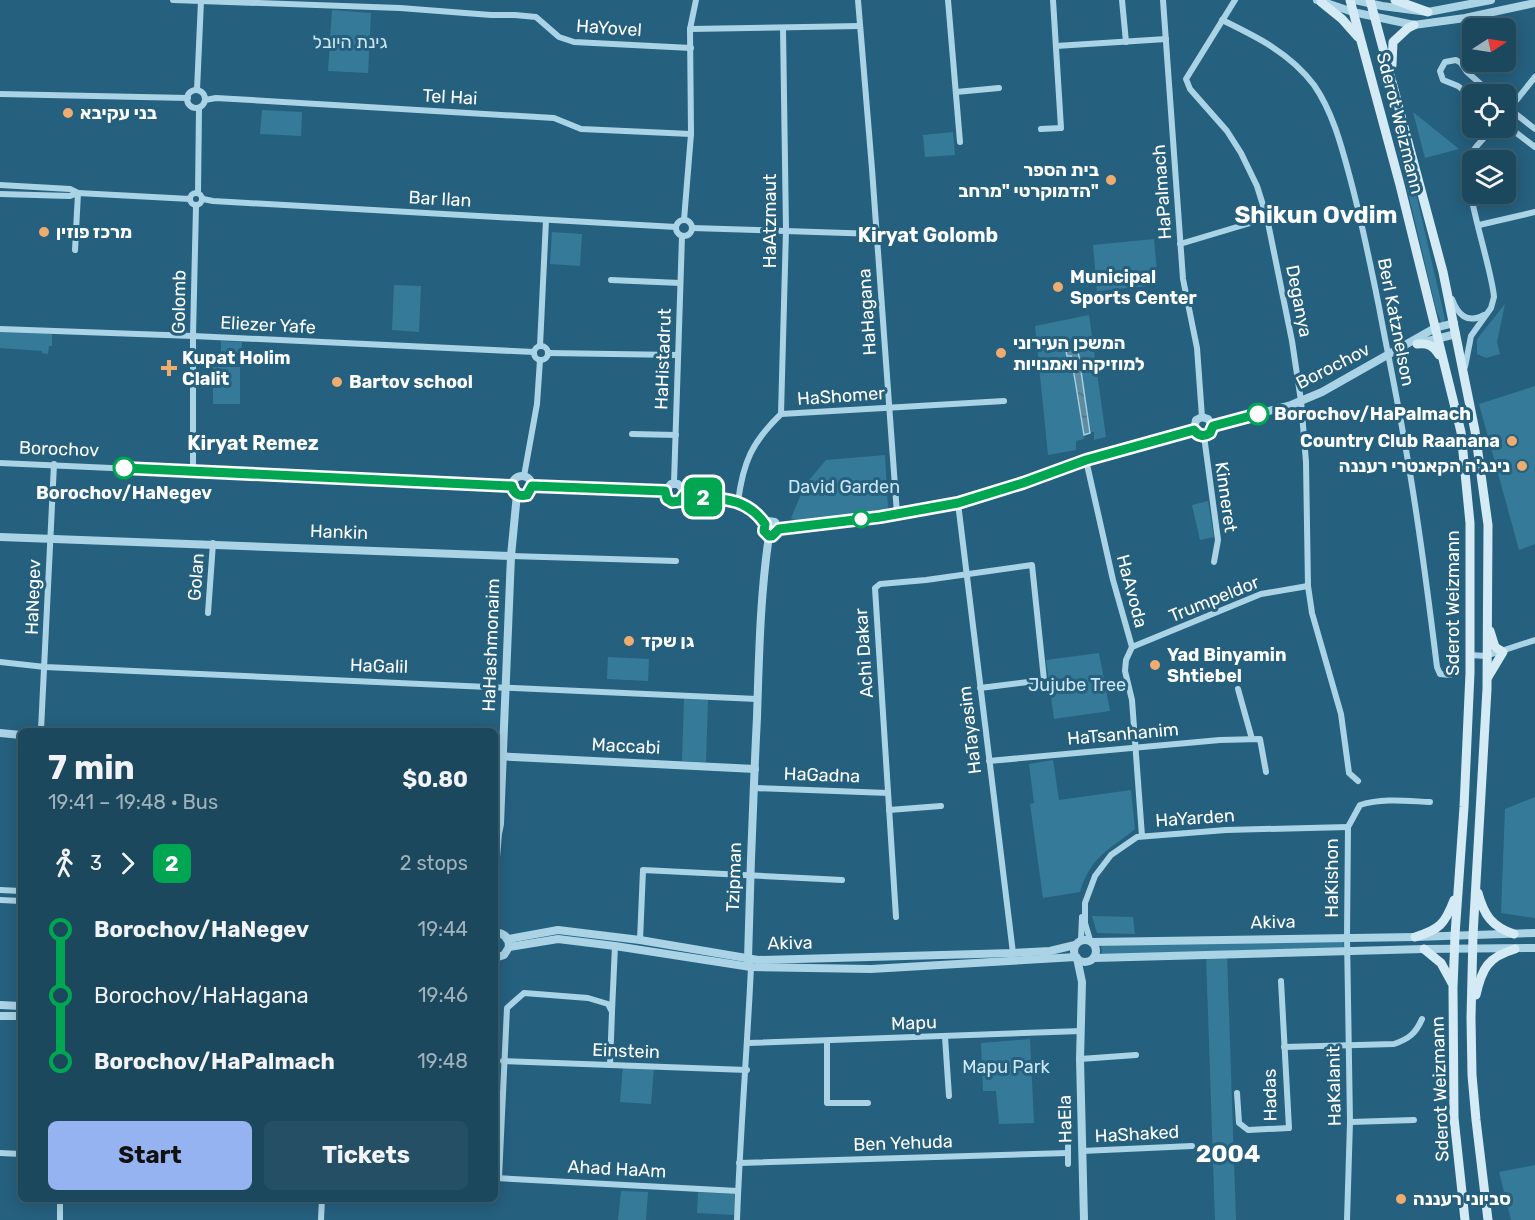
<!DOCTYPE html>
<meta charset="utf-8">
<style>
body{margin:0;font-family:Rubik,Heebo,sans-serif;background:#254f64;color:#f1f3f6;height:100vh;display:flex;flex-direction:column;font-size:22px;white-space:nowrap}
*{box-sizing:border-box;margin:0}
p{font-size:20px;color:#a0b2bc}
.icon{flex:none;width:33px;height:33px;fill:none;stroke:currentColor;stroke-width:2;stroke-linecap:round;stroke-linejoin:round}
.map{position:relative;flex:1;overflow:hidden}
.side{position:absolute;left:18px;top:728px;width:480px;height:474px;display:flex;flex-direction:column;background:#1c485e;border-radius:9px;box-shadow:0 3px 15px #0003,0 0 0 2px #3a6073}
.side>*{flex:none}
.badge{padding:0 12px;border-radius:9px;font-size:21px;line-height:39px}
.needle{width:39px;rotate:78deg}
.controls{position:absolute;left:1462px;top:18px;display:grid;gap:12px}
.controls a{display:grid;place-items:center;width:54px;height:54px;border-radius:9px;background:#1c485e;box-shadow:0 3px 15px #0003,0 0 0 2px #3a6073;font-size:30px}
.map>.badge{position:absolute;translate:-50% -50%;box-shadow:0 0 0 3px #fff}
.legs{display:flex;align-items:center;gap:9px;height:66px;padding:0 30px;font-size:20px}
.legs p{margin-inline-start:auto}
.overview{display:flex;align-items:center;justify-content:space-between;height:102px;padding:0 30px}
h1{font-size:33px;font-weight:700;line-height:45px}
.primary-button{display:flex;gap:12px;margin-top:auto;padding:12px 30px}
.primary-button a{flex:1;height:69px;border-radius:9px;background:#95b2f1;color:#111;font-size:24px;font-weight:700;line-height:69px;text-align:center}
.primary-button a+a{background:#254f64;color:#f1f3f6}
ul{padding:0 30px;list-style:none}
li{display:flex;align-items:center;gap:21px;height:66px;font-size:22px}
li i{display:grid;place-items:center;width:9px;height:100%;margin:0 8px;background:currentColor}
li i::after{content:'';width:15px;height:15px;margin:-8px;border:4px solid;border-radius:50%;background:#1c485e}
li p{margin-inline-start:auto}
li:first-child i{background:linear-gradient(#0000 50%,currentColor 0)}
li:last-child i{background:linear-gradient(currentColor 50%,#0000 0)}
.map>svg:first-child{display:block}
.green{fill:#367a99}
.water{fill:url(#water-ripples);stroke:#9fd0e6;stroke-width:1.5}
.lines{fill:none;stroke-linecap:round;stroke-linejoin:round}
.minor{stroke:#aad3e5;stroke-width:6}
.tertiary{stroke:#aad3e5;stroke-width:8}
.secondary{stroke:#d4eaf5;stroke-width:9}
.line-1-casing{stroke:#fff;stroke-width:14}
.line-1{stroke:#00a651;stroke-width:9}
.poi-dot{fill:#efac6f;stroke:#25607e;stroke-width:2}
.stop-1-dot{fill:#fff;stroke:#00a651;stroke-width:3}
.labels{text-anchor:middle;stroke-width:6;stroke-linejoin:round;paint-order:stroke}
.street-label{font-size:18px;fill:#fff;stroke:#25607e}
.park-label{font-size:18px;fill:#cde8f4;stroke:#25607e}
.poi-label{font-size:18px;font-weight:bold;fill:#fff;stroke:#25607e;text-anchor:start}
.stop-label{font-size:18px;font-weight:bold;fill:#fff;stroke:#25607e;text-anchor:start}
.neighbourhood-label{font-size:20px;font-weight:bold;fill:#fff;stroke:#25607e}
.district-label{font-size:24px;font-weight:bold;fill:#fff;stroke:#25607e}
</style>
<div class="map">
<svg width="1535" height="1220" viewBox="0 0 1535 1220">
<defs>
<pattern id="water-ripples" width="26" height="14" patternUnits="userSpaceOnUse" patternTransform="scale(1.5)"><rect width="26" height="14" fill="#618b9f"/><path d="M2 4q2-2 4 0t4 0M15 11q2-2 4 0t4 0" fill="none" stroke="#59727e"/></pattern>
</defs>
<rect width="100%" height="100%" fill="#25607e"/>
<g class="green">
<path d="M 332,10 L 371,13 L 368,73 L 328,71 Z"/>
<path d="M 262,110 L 302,112 L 301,136 L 260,134 Z"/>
<path d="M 1413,112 L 1459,149 L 1425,158 Z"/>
<path d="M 953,132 L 955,155 L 925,157 L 923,135 Z"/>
<path d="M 1397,132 L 1404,142 L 1445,319 L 1442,325 L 1436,309 L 1396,143 Z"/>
<path d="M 552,232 L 582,234 L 580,266 L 550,264 Z"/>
<path d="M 1154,239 L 1158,285 L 1097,291 L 1093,245 Z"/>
<path d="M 394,285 L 421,286 L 419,332 L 392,330 Z"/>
<path d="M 1505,304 L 1497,342 L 1500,354 L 1486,358 L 1477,354 L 1477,339 Z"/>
<path d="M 1089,315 L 1106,437 L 1094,440 L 1094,432 L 1091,432 L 1078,354 L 1080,354 L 1078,342 L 1065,345 L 1067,357 L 1070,357 L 1084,439 L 1076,441 L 1076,450 L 1048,455 L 1035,326 Z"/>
<path d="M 0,329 L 52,331 L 52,346 L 49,346 L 48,354 L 42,353 L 42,351 L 0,348 Z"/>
<path d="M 221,341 L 242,342 L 241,365 L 221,364 Z"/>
<rect x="213" y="367" width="27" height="37"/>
<path d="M 1535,386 L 1535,544 L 1519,550 L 1479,404 Z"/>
<path d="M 885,455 L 888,509 L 798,522 L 791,518 L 805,485 L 826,460 Z"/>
<path d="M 1208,501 L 1214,537 L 1200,540 L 1192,505 Z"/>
<path d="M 1099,653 L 1110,711 L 1054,719 L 1046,660 Z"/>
<path d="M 608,657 L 649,659 L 648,681 L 607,679 Z"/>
<path d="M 684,699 L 708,700 L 706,762 L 682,761 Z"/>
<path d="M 1053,760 L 1059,800 L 1131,790 L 1135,829 C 1108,851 1091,856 1080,892 L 1043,898 L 1030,804 L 1034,803 L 1029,764 Z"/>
<path d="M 1535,797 L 1535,918 L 1501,913 L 1505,809 Z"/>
<path d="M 1092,916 L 1133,917 L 1135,934 L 1097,933 Z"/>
<path d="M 1343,940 L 1344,948 L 1102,955 L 1101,945 Z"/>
<path d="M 1227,954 L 1236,1220 L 1215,1220 L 1206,955 Z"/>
<path d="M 1030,1039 L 1034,1123 L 999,1124 L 996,1091 L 983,1091 L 981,1043 Z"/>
<path d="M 623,1066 L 654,1067 L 651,1104 L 620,1102 Z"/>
<path d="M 1535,1165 L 1535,1220 L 1511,1220 L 1499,1172 Z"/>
<path d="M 621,1191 L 648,1192 L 646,1220 L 618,1220 Z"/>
<path d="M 698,1192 L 735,1194 L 734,1215 L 697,1213 Z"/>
</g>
<path class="water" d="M 1077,343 L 1090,433 L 1084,435 L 1071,356 L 1067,356 L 1065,346 Z"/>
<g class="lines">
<g class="minor">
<path d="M 173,0 L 400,8 L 491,15 L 515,15 L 536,17 L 559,37 L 574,42 L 691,48"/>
<path d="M 858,0 L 872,169 L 897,514"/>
<path d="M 948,0 L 960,142"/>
<path d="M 1122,0 L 1126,42"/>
<path d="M 1163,0 L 1183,279 L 1197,348 L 1202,417"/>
<path d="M 1235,0 L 1186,79 L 1190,89 L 1227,131 L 1241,153 L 1257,186 L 1267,218 L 1292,341 L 1301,401 L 1306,462 L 1308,586 L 1312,613 L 1341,714 L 1349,773 L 1358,781"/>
<path d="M 1222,20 C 1257,37 1290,53 1314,85 C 1332,111 1341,144 1349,174 C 1361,218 1370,262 1379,307 C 1388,355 1398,402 1406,450 C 1419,522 1428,594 1437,667 L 1440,674 L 1450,675"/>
<path d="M 690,29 L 860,26"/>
<path d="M 1056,46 L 1166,39"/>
<path d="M 197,90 L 201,1"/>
<circle cx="196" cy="99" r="9"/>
<path d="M 956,92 L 999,88"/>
<path d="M 0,94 L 188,98"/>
<path d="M 1473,98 L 1458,86 L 1443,80 L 1440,71 L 1445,62 L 1456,60 L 1461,63 L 1467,72 L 1492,94"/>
<path d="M 205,100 L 216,98 L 554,118 L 581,129 L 691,134"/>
<path d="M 1507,107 L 1535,129"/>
<path d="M 1506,113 L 1535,77"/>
<path d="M 1506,125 L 1535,147"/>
<path d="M 1041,129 L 1061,128 L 1053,0"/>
<path d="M 0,185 L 70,189 L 78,193"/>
<circle cx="196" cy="199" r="6"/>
<path d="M 198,193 L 199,108"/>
<path d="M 0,194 L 70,196 L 78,193 L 190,199"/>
<path d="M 203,199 L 213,201 L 676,227"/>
<path d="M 684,220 L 691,134 L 690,29 L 696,0"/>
<circle cx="684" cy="228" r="8"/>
<path d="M 1479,225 L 1535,212"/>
<path d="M 692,228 L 877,234"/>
<path d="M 1180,244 L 1267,218"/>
<path d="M 75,250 L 78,193"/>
<path d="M 611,280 L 680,283"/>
<path d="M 1452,299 C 1458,315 1467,324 1484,315"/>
<path d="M 0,329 L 193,336 L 534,352"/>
<path d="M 540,346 L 546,220"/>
<circle cx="541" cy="353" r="7"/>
<path d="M 548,353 L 678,355"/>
<path d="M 1465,367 L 1471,336 L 1491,308 L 1494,297 C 1492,267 1459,177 1470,156 C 1475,146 1486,136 1494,128"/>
<path d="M 781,414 L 786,230 L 783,28"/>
<path d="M 632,434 L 676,435"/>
<path d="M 1204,436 L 1218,540 L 1214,562"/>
<path d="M 1086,460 L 1113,580 L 1132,647 L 1126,660 L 1125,671 L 1132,700 L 1142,836"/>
<path d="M 0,463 L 512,486"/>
<path d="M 193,471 L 193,336 L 196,206"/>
<path d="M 524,476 L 537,404 L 540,360"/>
<path d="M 674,483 L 682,236"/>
<path d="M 738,502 C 743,462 752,442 781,414 L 1004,401"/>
<path d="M 958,503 L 1013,953"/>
<path d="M 511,556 L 676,561"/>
<path d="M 208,613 L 213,543"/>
<path d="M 1132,647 L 1261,594 L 1308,586"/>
<path d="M 1470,655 L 1486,656 L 1535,640"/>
<path d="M 0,662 L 45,667 L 757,699"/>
<path d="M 1238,689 L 1252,739"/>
<path d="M 41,730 L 54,464"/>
<path d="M 989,761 L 1220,740 L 1260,739 L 1266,772"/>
<path d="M 754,788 L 888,793"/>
<path d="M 889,810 L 941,806"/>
<path d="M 0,890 L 21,891"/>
<path d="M 0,900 L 21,901"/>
<path d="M 896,917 L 875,588 L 880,584 L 926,580 L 1032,565 L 1044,680 L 980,688"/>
<path d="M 640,940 L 643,870 L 842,880"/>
<path d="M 1081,940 L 1082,917"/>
<path d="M 1090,940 L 1085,923 L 1085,903 L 1095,876 L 1111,855 L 1137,837 L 1226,830 L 1348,827"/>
<path d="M 612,1011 L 615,946"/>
<path d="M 945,1037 L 949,1096"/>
<path d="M 827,1041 L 827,1103 L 868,1103"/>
<path d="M 748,1043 L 1081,1031"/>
<path d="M 1284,1047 L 1394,1044 C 1409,1039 1416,1033 1422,1019"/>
<path d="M 1080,1059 L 1136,1055"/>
<path d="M 503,1061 L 747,1070"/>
<path d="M 1237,1093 L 1239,1123 L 1248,1130 L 1289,1128 L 1281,981"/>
<path d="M 1350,1122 L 1414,1120"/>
<path d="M 1068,1146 L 1068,1164"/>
<path d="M 1082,1151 L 1192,1146"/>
<path d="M 0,1153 L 21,1154"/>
<path d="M 739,1163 L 1068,1153"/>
<path d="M 496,1178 L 738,1191"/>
<path d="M 499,1178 L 507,1008 L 524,993 L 588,998 L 608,1004 L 612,1012 L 610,1065"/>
<path d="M 60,1220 L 60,1198"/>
<path d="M 321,1220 L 322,1198"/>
<path d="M 737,1220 C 740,1136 747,1052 751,967"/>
<path d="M 1347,1220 L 1350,1122 L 1347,937 L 1348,827 L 1360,805 C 1383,798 1406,801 1430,802"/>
</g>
<g class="tertiary">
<path d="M 1317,0 L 1353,12 L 1414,25 L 1465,18 L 1535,3"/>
<path d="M 1355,0 L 1382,6 L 1428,12 L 1491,0"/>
<path d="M 1420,343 L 1456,334"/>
<path d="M 1213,426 L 1291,405 L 1322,392 L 1435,328 L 1454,323"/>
<path d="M 1194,430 L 1196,420 L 1202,417 L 1208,419 L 1213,426"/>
<path d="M 1194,430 C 1198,436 1204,437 1210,433 L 1213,426"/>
<circle cx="522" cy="486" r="10"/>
<path d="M 532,486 L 665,491"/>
<path d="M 665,491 L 671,484 L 678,484 L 683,489 L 684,495"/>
<path d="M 665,491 L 667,499 L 672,502 L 680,501 L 684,495"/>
<path d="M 684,495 L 738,502 L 751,507 L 765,524"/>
<path d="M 765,524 L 768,521 L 775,522 L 779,529"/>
<path d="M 779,529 L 880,517 L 958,503 L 1023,483 L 1086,460 L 1194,430"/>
<path d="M 0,537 L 511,556"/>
<path d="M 0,733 L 21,735"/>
<path d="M 495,756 L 755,769"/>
<path d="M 495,869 L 498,834 L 500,824 L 511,556 L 517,494"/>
<path d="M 495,932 C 504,933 509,938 509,947 L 504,955 L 495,958"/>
<path d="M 508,939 L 558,930 L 640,940 L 758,960 L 1013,953 L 1050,951 L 1075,945"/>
<circle cx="1085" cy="951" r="11"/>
<path d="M 1092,942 L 1415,937 L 1535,933"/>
<path d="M 509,947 L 558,939 L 615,946 L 751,967 L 871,969 L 1076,957"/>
<path d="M 1077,958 L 1082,982 L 1080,1059 L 1084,1220"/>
<path d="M 1094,958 L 1424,949 L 1535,948"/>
<path d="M 749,963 L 748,959 C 750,878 753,798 757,717 C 759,657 760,596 769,536"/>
<path d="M 0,1005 L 21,1006"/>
<path d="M 0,1016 L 21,1016"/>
</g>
<g class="secondary">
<path d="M 1350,0 L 1400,185 L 1461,432 L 1470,523 L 1470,673 L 1464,807 L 1455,935 L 1453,988 L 1454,1118 L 1465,1220"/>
<path d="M 1370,0 L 1443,272 L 1475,431 L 1488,525 L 1487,689 L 1473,935 L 1471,1018 L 1472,1075 L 1476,1120 L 1488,1220"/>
<path d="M 1395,0 L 1428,12"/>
<path d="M 1321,2 L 1342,19 L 1358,37"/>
<path d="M 1392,65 L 1393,42 L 1408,28 L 1414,25"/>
<path d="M 1417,344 C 1428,343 1433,345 1439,355"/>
<path d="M 1488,677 L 1503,652 L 1495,647 L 1490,631"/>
<path d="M 1478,893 C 1484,915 1492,927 1514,934"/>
<path d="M 1415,937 C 1439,930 1445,924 1454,900"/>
<path d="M 1424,949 L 1441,963 L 1452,983"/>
<path d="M 1476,995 C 1482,968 1488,957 1515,949"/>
</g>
</g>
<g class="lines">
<g class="line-1-casing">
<path id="line-1" d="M 124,468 L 512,486 C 514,494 519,497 527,495 L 532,486 L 665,491 L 667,499 L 672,502 L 680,501 L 684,495 C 716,499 745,495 765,524 L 764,531 L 769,536 L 772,536 L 779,529 L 880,517 L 958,503 L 1023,483 L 1086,460 L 1194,430 C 1198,436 1204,437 1210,433 L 1213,426 L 1258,414"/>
</g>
<use href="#line-1" class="line-1"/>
</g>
<g class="poi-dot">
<circle cx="68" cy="113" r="6"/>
<circle cx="1111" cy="180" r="6"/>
<circle cx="44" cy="232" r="6"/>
<circle cx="1058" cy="287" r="6"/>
<circle cx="1001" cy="353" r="6"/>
<path d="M166 359h6v6h6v6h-6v6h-6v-6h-6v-6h6z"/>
<circle cx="337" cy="382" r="6"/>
<circle cx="1512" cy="441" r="6"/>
<circle cx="1522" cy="466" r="6"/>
<circle cx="629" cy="641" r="6"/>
<circle cx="1155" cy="665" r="6"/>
<circle cx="1401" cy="1199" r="6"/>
</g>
<g class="stop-1-dot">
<circle cx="1258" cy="414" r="10"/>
<circle cx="124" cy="468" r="10"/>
<circle cx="861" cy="519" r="8"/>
</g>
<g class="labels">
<g class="street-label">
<text transform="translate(609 28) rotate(4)" y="6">HaYovel</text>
<text transform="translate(450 97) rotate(3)" y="6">Tel Hai</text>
<text transform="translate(1400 123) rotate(76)" y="6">Sderot Weizmann</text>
<text transform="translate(1162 192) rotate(-94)" y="6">HaPalmach</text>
<text transform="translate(440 199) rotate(3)" y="6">Bar Ilan</text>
<text transform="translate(770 221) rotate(-90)" y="6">HaAtzmaut</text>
<text transform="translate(1299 301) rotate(79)" y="6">Deganya</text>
<text transform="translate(179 302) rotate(-89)" y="6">Golomb</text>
<text transform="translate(867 312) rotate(-94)" y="6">HaHagana</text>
<text transform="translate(1396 322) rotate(79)" y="6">Berl Katznelson</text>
<text transform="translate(268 325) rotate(3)" y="6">Eliezer Yafe</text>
<text transform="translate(663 359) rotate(-88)" y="6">HaHistadrut</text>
<text transform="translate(1333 366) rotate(-27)" y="6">Borochov</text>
<text transform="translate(841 396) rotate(-4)" y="6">HaShomer</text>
<text transform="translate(59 449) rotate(2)" y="6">Borochov</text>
<text transform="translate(1226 497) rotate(82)" y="6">Kinneret</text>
<text transform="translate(339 532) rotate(2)" y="6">Hankin</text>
<text transform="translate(196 577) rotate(-86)" y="6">Golan</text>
<text transform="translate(1132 591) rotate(75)" y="6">HaAvoda</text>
<text transform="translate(33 597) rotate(-88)" y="6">HaNegev</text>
<text transform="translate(1214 599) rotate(-22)" y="6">Trumpeldor</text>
<text transform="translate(1453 603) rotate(-90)" y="6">Sderot Weizmann</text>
<text transform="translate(491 645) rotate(-88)" y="6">HaHashmonaim</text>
<text transform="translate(864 653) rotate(-94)" y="6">Achi Dakar</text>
<text transform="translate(379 666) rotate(2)" y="6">HaGalil</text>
<text transform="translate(970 730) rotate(-97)" y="6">HaTayasim</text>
<text transform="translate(1123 734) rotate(-5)" y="6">HaTsanhanim</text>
<text transform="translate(626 746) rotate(3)" y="6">Maccabi</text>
<text transform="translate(822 775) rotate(2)" y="6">HaGadna</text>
<text transform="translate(1195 818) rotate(-4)" y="6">HaYarden</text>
<text transform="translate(734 877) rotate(-88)" y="6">Tzipman</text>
<text transform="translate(1332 878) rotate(-90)" y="6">HaKishon</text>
<text transform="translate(1273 922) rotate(-1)" y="6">Akiva</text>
<text transform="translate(790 943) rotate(-1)" y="6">Akiva</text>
<text transform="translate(914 1023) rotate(-2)" y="6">Mapu</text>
<text transform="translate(626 1051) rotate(2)" y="6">Einstein</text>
<text transform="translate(1334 1086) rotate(-91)" y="6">HaKalanit</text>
<text transform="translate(1440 1089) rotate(-92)" y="6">Sderot Weizmann</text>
<text transform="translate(1270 1095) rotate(-91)" y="6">Hadas</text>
<text transform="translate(1065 1119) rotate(-91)" y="6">HaEla</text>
<text transform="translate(1137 1134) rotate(-3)" y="6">HaShaked</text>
<text transform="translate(903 1143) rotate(-2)" y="6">Ben Yehuda</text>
<text transform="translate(617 1169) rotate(3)" y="6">Ahad HaAm</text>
</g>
<g class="park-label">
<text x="350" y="48">גינת היובל</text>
<text x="844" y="493">David Garden</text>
<text x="1077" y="691">Jujube Tree</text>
<text x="1006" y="1073">Mapu Park</text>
</g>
<g class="poi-label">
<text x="80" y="119">בני עקיבא</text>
<text x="1099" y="176" text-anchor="end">בית הספר<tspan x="1099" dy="21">הדמוקרטי "מרחב"</tspan></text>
<text x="56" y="238">מרכז פוזין</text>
<text x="1070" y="283">Municipal<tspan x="1070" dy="21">Sports Center</tspan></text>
<text x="1013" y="349">המשכן העירוני<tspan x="1013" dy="21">למוזיקה ואמנויות</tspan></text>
<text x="182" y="364">Kupat Holim<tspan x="182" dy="21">Clalit</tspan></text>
<text x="349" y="388">Bartov school</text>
<text x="1500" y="447" text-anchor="end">Country Club Raanana</text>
<text x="1510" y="472" text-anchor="end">נינג'ה הקאנטרי רעננה</text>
<text x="641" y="647">גן שקד</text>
<text x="1167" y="661">Yad Binyamin<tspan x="1167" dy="21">Shtiebel</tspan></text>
<text x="1413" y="1205">סביוני רעננה</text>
</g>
<g class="stop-label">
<text x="1274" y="420">Borochov/HaPalmach</text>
<text x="124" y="499" text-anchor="middle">Borochov/HaNegev</text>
</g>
<g class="neighbourhood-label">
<text x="928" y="242">Kiryat Golomb</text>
<text x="253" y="450">Kiryat Remez</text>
</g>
<g class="district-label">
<text x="1316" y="223">Shikun Ovdim</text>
<text x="1228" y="1162">2004</text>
</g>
</g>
</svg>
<div class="controls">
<a><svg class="needle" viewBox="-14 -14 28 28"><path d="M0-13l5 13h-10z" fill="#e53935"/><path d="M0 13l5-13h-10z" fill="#a0b2bc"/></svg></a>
<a><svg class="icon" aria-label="locate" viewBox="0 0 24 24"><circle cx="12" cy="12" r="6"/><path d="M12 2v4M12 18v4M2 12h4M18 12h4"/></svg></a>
<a><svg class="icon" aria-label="layers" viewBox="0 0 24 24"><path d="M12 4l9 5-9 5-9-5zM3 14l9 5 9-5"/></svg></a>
</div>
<b class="badge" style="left:703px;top:497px;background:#00a651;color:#fff">2</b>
<section class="side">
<div class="overview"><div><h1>7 min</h1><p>19:41 – 19:48 · Bus</p></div><b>$0.80</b></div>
<div class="legs"><svg class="icon" aria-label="walk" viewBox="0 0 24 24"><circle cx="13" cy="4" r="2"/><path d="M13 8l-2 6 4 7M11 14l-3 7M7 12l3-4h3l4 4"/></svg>3<svg class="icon" aria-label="forward" viewBox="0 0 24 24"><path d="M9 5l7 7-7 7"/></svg><b class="badge" style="background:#00a651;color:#fff">2</b><p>2 stops</p></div>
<ul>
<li><i style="color:#00a651"></i><b>Borochov/HaNegev</b><p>19:44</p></li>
<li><i style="color:#00a651"></i><span>Borochov/HaHagana</span><p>19:46</p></li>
<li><i style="color:#00a651"></i><b>Borochov/HaPalmach</b><p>19:48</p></li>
</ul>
<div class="primary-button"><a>Start</a><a>Tickets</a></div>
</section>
</div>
